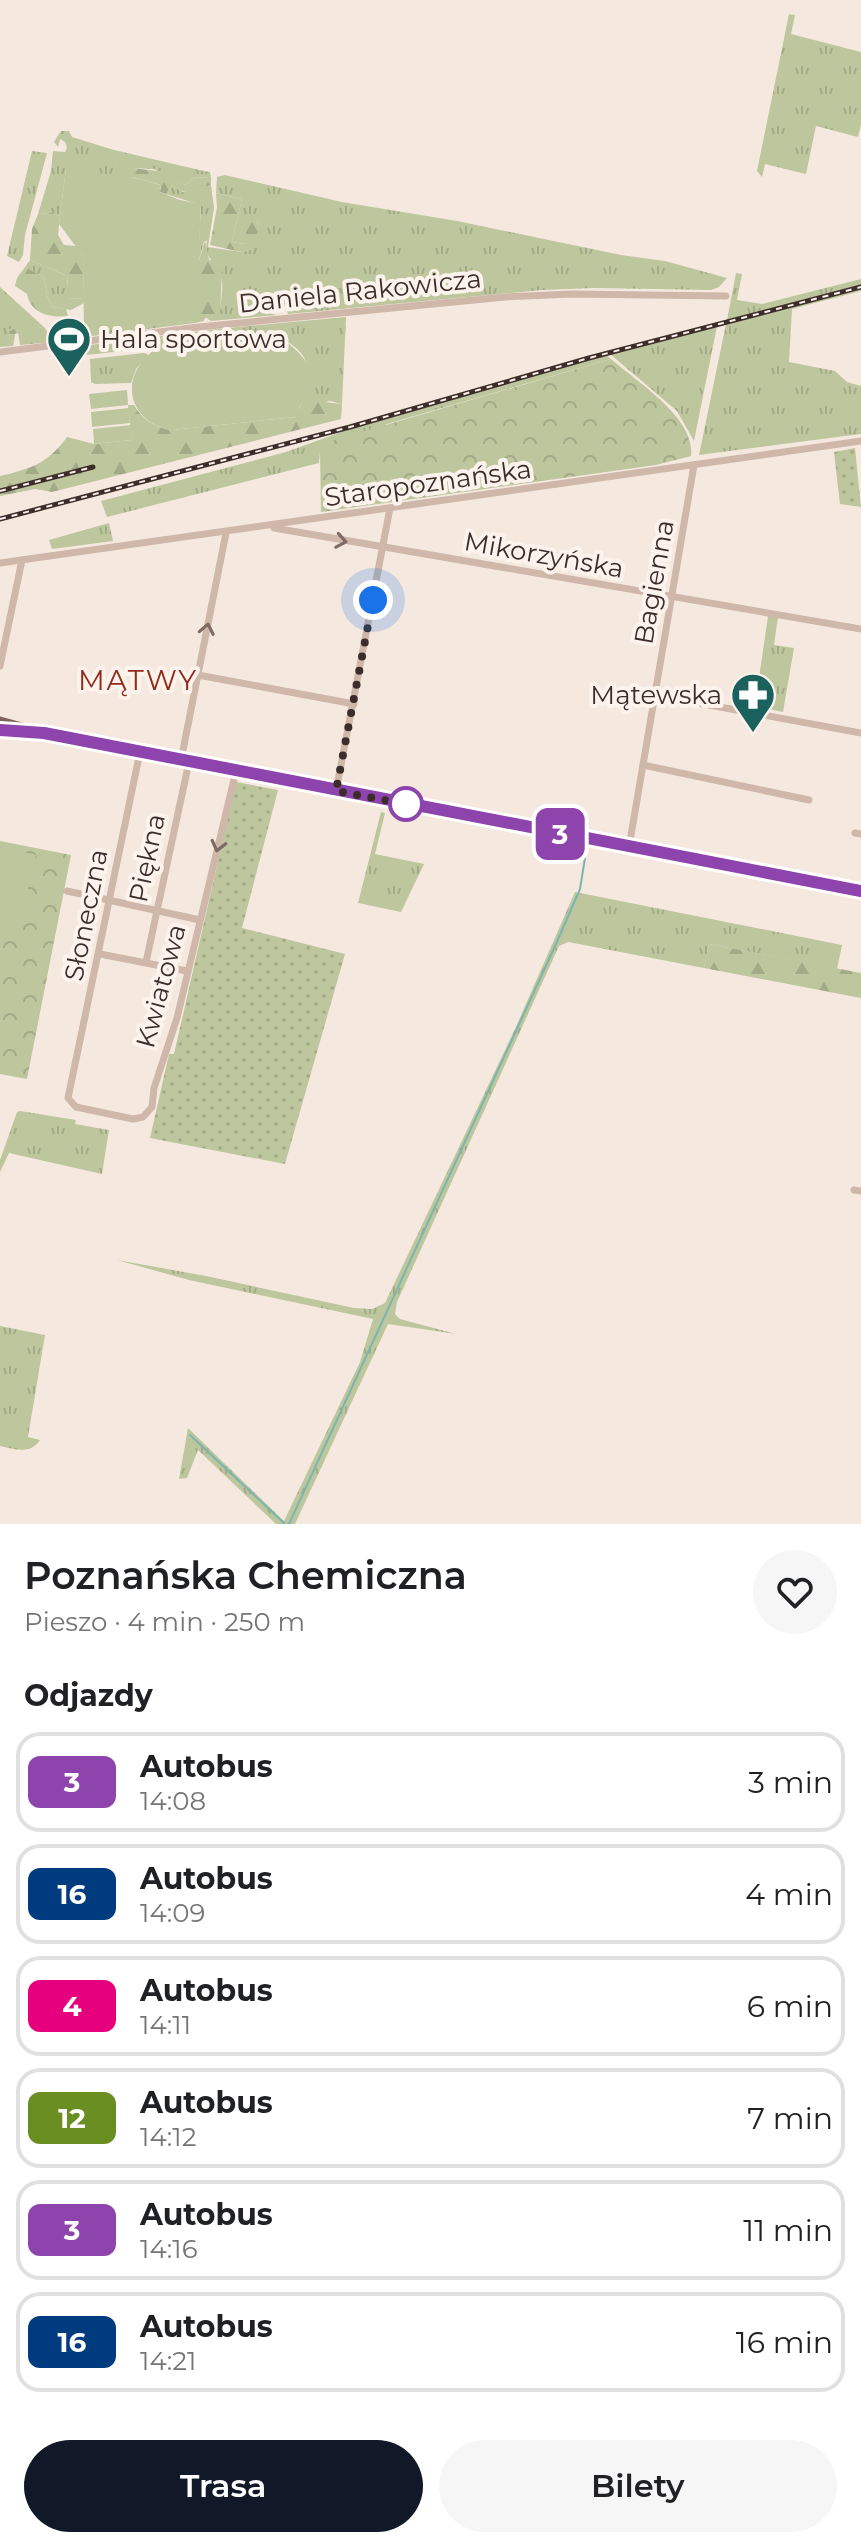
<!DOCTYPE html>
<html lang="pl">
<meta charset="utf-8">
<style>
body{margin:0;font-family:Montserrat,sans-serif;background:#f6f6f6;color:#202124;height:100vh;display:flex;flex-direction:column;font-size:30px;white-space:nowrap}
*{box-sizing:border-box;margin:0}
p{font-size:26px;color:#757577}
.icon{flex:none;width:44px;height:44px;fill:none;stroke:currentColor;stroke-width:2;stroke-linecap:round;stroke-linejoin:round}
.map{position:relative;height:1524px;overflow:hidden}
.side{display:flex;flex-direction:column;background:#fff;flex:1}
.side>*{flex:none}
.badge{padding:0 16px;border-radius:12px;font-size:28px;line-height:52px}
.you{position:absolute;width:40px;height:40px;margin:-20px;border:6px solid #fff;border-radius:50%;background:#1a73e8;box-shadow:0 0 0 12px #1a73e833}
.map>.badge{position:absolute;translate:-50% -50%;box-shadow:0 0 0 4px #fff}
h2{padding:0 24px;font-size:30px;line-height:72px}
.round{display:grid;place-items:center;flex:none;width:84px;height:84px;border-radius:42px;background:#f6f6f6}
.headline{display:flex;align-items:center;justify-content:space-between;height:136px;padding:0 24px}
h1{font-size:38px;font-weight:600;line-height:60px}
.action{display:flex;gap:16px;margin-top:auto;padding:16px 24px}
.action a{flex:1;height:92px;border-radius:48px;background:#111827;color:#fff;font-size:32px;font-weight:600;line-height:92px;text-align:center}
.action a+a{background:#f6f6f6;color:#202124}
ul{padding:0;list-style:none}
li{display:flex;align-items:center;gap:24px;height:100px;margin:0 16px 12px;padding:0 8px;border:4px solid #e0e0e0;border-radius:24px}
li div{flex:1}
li b{display:block;font-size:30px}
li em{font-style:normal}
li .badge{min-width:88px;font-weight:700;text-align:center}
.map>svg:first-child{display:block}
.grass{fill:url(#grass-tufts)}
.forest{fill:url(#forest-firs)}
.park{fill:url(#park-crowns)}
.garden{fill:url(#garden-dots)}
.pitch{fill:#bdc69d}
.lines{fill:none;stroke-linecap:round;stroke-linejoin:round}
.stream{stroke:#7bb5b1;stroke-width:2}
.minor{stroke:#cfb7aa;stroke-width:7}
.major{stroke:#7f625a;stroke-width:9}
.rail-casing{stroke:#3c2d2a;stroke-width:5}
.rail{stroke:#fcf3ed;stroke-width:2;stroke-dasharray:6;stroke-linecap:butt}
.oneway{stroke:#7e6b64}
.line-casing{stroke:#fff;stroke-width:18}
.line{stroke:#8e44ad;stroke-width:12}
.walk{stroke:#3c2d2a;stroke-width:8;stroke-dasharray:0 14.4}
.stop-dot{fill:#fff;stroke:#8e44ad;stroke-width:4}
.labels{text-anchor:middle;stroke-width:8;stroke-linejoin:round;paint-order:stroke}
.street-label{font-size:26px;fill:#3c2d2a;stroke:#fcf3ed}
.poi-label{font-size:26px;fill:#3c2d2a;stroke:#fcf3ed;text-anchor:start}
.neighbourhood-label{font-size:28px;letter-spacing:2px;fill:#922b1b;stroke:#fcf3ed}
</style>
<div class="map">
<svg width="861" height="1524" viewBox="0 0 861 1524">
<defs>
<pattern id="grass-tufts" width="24" height="20" patternUnits="userSpaceOnUse" patternTransform="scale(2)"><rect width="24" height="20" fill="#bdc69d"/><path d="M3 7l-1-3M5 7V3M7 7l1-3M15 17l-1-3M17 17v-4M19 17l1-3" fill="none" stroke="#a3aa87"/></pattern>
<pattern id="forest-firs" width="22" height="20" patternUnits="userSpaceOnUse" patternTransform="scale(2)"><rect width="22" height="20" fill="#bdc69d"/><path d="M5 1l3.5 6h-7zM16 11l3.5 6h-7z" fill="#a3aa87"/></pattern>
<pattern id="park-crowns" width="20" height="18" patternUnits="userSpaceOnUse" patternTransform="scale(2)"><rect width="20" height="18" fill="#bdc69d"/><path d="M2 6a3 3 0 1 1 6 0M12 15a3 3 0 1 1 6 0" fill="none" stroke="#a3aa87"/></pattern>
<pattern id="garden-dots" width="8" height="8" patternUnits="userSpaceOnUse" patternTransform="scale(2)"><rect width="8" height="8" fill="#bdc69d"/><path d="M2 2h.1M6 6h.1" fill="none" stroke="#a3aa87" stroke-width="1.8" stroke-linecap="round"/></pattern>
</defs>
<rect width="100%" height="100%" fill="#f5e9df"/>
<g class="grass">
<path d="M 789,14 L 795,15 L 791,34 L 861,52 L 861,124 L 858,137 L 816,126 L 806,174 L 765,164 L 762,177 L 757,171 Z"/>
<path d="M 61,131 L 69,131 L 72,137 L 114,150 L 204,171 L 210,172 L 211,178 L 195,177 L 185,185 L 154,169 L 129,168 L 117,164 L 115,166 L 131,177 L 161,185 L 160,189 L 66,169 L 60,216 L 53,213 L 38,214 L 51,171 L 53,151 L 65,152 L 67,148 L 65,142 L 60,139 L 58,147 L 54,142 Z"/>
<path d="M 32,151 L 47,153 L 25,235 L 23,255 L 19,262 L 7,256 Z"/>
<path d="M 225,175 L 342,202 L 457,221 L 621,255 L 665,261 L 727,278 L 719,287 L 711,290 L 593,288 L 542,290 L 288,314 L 286,306 L 266,308 L 267,313 L 277,315 L 211,321 L 207,318 L 220,316 C 219,305 225,287 221,277 C 216,262 203,258 207,241 L 204,241 L 198,264 L 201,205 L 166,194 L 172,185 L 183,192 L 211,185 L 214,208 L 208,247 L 241,252 L 253,249 L 259,226 L 257,219 L 244,244 L 232,242 L 242,199 L 216,193 L 217,177 Z"/>
<path d="M 30,260 L 67,276 L 69,299 L 84,298 L 84,303 L 71,310 L 52,307 L 47,296 L 44,277 L 25,267 Z"/>
<path d="M 736,273 L 742,274 L 737,300 L 762,304 L 861,279 L 861,285 L 727,320 Z"/>
<path d="M 0,287 L 45,328 L 19,327 L 9,330 L 10,341 L 14,342 L 13,346 L 0,347 Z"/>
<path d="M 861,288 L 861,291 L 792,309 L 789,362 L 835,371 L 847,382 L 861,386 L 861,434 L 699,455 L 726,324 Z"/>
<path d="M 346,317 L 342,404 L 330,401 L 299,408 C 309,391 315,369 300,352 C 294,345 286,341 280,335 L 229,340 L 228,334 L 208,336 L 208,342 L 86,355 L 86,351 L 90,350 L 90,345 L 217,329 Z"/>
<path d="M 196,321 L 195,323 L 84,337 L 83,335 L 82,338 L 75,338 L 75,332 Z"/>
<path d="M 717,326 L 694,441 L 677,411 L 610,354 Z"/>
<path d="M 144,353 L 149,355 L 136,369 L 131,383 L 95,384 L 91,382 L 90,359 Z"/>
<path d="M 606,355 L 611,359 L 390,423 L 320,452 L 319,463 L 107,517 L 101,501 L 286,452 L 344,431 Z"/>
<path d="M 109,523 L 113,541 L 52,549 L 49,540 Z"/>
<path d="M 768,616 L 778,617 L 774,645 L 794,648 L 783,712 L 755,706 Z"/>
<path d="M 381,812 L 385,813 L 375,854 L 424,864 L 401,912 L 358,903 Z"/>
<path d="M 575,892 L 842,945 L 837,969 L 709,944 L 704,968 L 568,942 L 559,946 L 397,1302 L 395,1314 L 400,1319 L 456,1334 L 388,1324 L 295,1524 L 276,1524 L 198,1450 L 187,1478 L 179,1479 L 188,1428 L 284,1521 L 360,1362 L 373,1319 L 189,1280 L 117,1260 L 206,1276 L 354,1308 L 372,1309 L 385,1303 L 515,1029 Z"/>
<path d="M 20,1111 L 76,1120 L 75,1124 L 109,1130 L 102,1174 L 9,1153 L 0,1172 L 0,1160 L 17,1112 Z"/>
<path d="M 0,1326 L 45,1335 L 28,1437 L 40,1440 C 30,1455 15,1449 0,1446 Z"/>
</g>
<g class="forest">
<path d="M 117,163 C 136,171 156,169 175,174 L 178,181 L 185,185 L 195,177 L 211,178 L 211,185 L 204,187 L 202,193 C 191,196 181,191 172,185 L 166,194 L 160,192 L 161,185 L 132,177 L 125,180 L 115,166 Z"/>
<path d="M 216,193 L 242,199 L 232,242 L 244,244 L 248,221 L 257,219 L 259,226 L 254,249 L 241,252 L 210,245 L 217,207 Z"/>
<path d="M 53,213 L 60,216 L 58,235 L 64,245 L 76,246 L 83,256 L 84,298 L 68,299 L 64,292 L 68,285 L 67,276 L 30,260 L 32,229 L 38,214 Z"/>
<path d="M 205,240 L 209,260 L 219,263 L 222,267 L 220,317 L 205,318 L 204,321 L 195,323 L 198,264 Z"/>
<path d="M 25,267 L 44,277 L 47,296 L 52,307 L 66,309 L 68,316 C 50,318 31,314 27,294 L 15,286 L 17,278 Z"/>
<path d="M 19,326 L 45,328 L 53,342 L 20,345 L 18,333 L 15,334 L 14,342 L 10,341 L 9,331 Z"/>
<path d="M 307,400 L 342,404 L 341,419 L 52,492 L 35,489 L 0,496 L 0,476 C 31,469 48,463 67,437 L 94,444 L 132,440 L 128,405 L 134,405 C 142,419 154,427 171,430 L 296,417 L 296,411 Z"/>
<path d="M 709,944 L 861,973 L 861,998 L 704,968 Z"/>
</g>
<g class="park">
<path d="M 611,359 C 637,382 696,418 691,456 L 656,465 L 321,512 L 320,452 L 331,441 Z"/>
<path d="M 0,841 L 71,855 L 27,1079 L 0,1074 Z"/>
</g>
<g class="garden">
<path d="M 855,448 L 861,507 L 840,504 L 834,452 Z"/>
<path d="M 236,782 L 278,790 L 242,928 L 345,954 L 285,1164 L 150,1138 L 169,1054 L 174,1054 Z"/>
</g>
<g class="pitch">
<path d="M 70,165 L 160,189 L 160,192 L 180,200 L 201,204 L 196,321 L 84,332 L 83,256 L 59,224 L 66,169 Z"/>
<path d="M 229,334 L 230,340 L 280,335 C 296,353 321,363 307,394 C 303,403 297,407 296,417 L 171,430 C 132,424 118,382 148,356 C 151,353 153,349 157,347 C 168,342 195,343 208,342 L 208,336 Z"/>
<path d="M 127,390 L 128,405 L 91,409 L 89,394 Z"/>
<path d="M 129,408 L 130,423 L 92,427 L 91,412 Z"/>
<path d="M 131,425 L 132,440 L 94,444 L 93,429 Z"/>
<path d="M 5,848 L 36,855 L 21,918 L 0,913 L 0,870 Z"/>
</g>
<g class="lines">
<g class="stream">
<path d="M 190,1435 L 285,1524"/>
<path d="M 289,1524 L 556,944 L 580,889 L 585,858"/>
</g>
<g class="minor">
<path d="M 0,352 L 199,327 L 505,297 L 572,294 L 726,296"/>
<path d="M 274,528 L 861,629"/>
<path d="M 0,563 L 861,441"/>
<path d="M 0,666 L 22,560"/>
<path d="M 198,675 L 354,704"/>
<path d="M 655,695 L 861,733"/>
<path d="M 140,752 L 68,1098 L 76,1107 L 133,1119 L 143,1117 L 152,1107 L 154,1088 L 177,1018 L 236,771"/>
<path d="M 181,760 L 226,533"/>
<path d="M 643,765 L 809,800"/>
<path d="M 336,791 L 390,508"/>
<path d="M 855,833 L 861,834"/>
<path d="M 629,847 L 694,465"/>
<path d="M 67,891 L 200,920"/>
<path d="M 100,954 L 187,971"/>
<path d="M 146,962 L 189,762"/>
<path d="M 854,1190 L 861,1191"/>
</g>
<g class="major">
<path d="M 0,721 L 44,733 L 127,750 L 861,891"/>
<path d="M 0,730 L 21,731"/>
</g>
<g class="rail-casing">
<g id="rail">
<path d="M 0,491 L 93,467"/>
<path d="M 0,519 L 350,427 L 589,358 L 861,287"/>
</g>
</g>
<use href="#rail" class="rail"/>
</g>
<defs><path id="oneway-chevron" d="M-2-3.5L2.5 0L-2 3.5" fill="none" stroke-width="1.6" stroke-linecap="round" stroke-linejoin="round" transform="scale(2)"/></defs>
<g class="oneway">
<use href="#oneway-chevron" transform="translate(341 541) rotate(10)"/>
<use href="#oneway-chevron" transform="translate(207 629) rotate(-79)"/>
<use href="#oneway-chevron" transform="translate(218 846) rotate(104)"/>
</g>
<g class="lines">
<g class="line-casing">
<path id="line" d="M 0,730 L 44,733 L 861,891"/>
</g>
<use href="#line" class="line"/>
<path class="walk" d="M 373,600 L 336,791 L 406,804"/>
</g>
<defs>
<g id="stadium-pin" transform="scale(2.3)"><path d="M0 17L-7.5 6A9.5 9.5 0 1 1 7.5 6Z" fill="#1b625f" stroke="#fcf3ed"/><path d="M0-5a6.5 5 0 1 0 0 10a6.5 5 0 1 0 0-10ZM-3.5-1.8h7v3.6h-7Z" fill="#fff"/></g>
<g id="pharmacy-pin" transform="scale(2.3)"><path d="M0 17L-7.5 6A9.5 9.5 0 1 1 7.5 6Z" fill="#1b625f" stroke="#fcf3ed"/><path d="M-2-6h4v4h4v4h-4v4h-4v-4h-4v-4h4Z" fill="#fff"/></g>
</defs>
<g fill-rule="evenodd">
<use href="#stadium-pin" x="69" y="339"/>
<use href="#pharmacy-pin" x="753" y="695"/>
</g>
<circle class="stop-dot" cx="406" cy="804" r="16"/>
<g class="labels">
<g class="street-label">
<text transform="translate(360 291) rotate(-6)" y="9">Daniela Rakowicza</text>
<text transform="translate(428 483) rotate(-8)" y="9">Staropoznańska</text>
<text transform="translate(544 555) rotate(10)" y="9">Mikorzyńska</text>
<text transform="translate(654 582) rotate(-80)" y="9">Bagienna</text>
<text transform="translate(147 858) rotate(-78)" y="9">Piękna</text>
<text transform="translate(86 915) rotate(-79)" y="9">Słoneczna</text>
<text transform="translate(161 986) rotate(-75)" y="9">Kwiatowa</text>
</g>
<g class="poi-label">
<text x="100" y="348">Hala sportowa</text>
<text x="722" y="704" text-anchor="end">Mątewska</text>
</g>
<g class="neighbourhood-label">
<text x="138" y="690">MĄTWY</text>
</g>
</g>
</svg>
<div class="you" style="left:373px;top:600px"></div>
<b class="badge" style="left:560px;top:834px;background:#8e44ad;color:#fff">3</b>
</div>
<section class="side">
<div class="headline"><div><h1>Poznańska Chemiczna</h1><p>Pieszo · 4 min · 250 m</p></div><a class="round"><svg class="icon" aria-label="heart" viewBox="0 0 24 24"><path d="M12 20l-8-8c-3-5 5-10 8-4 3-6 11-1 8 4z"/></svg></a></div>
<h2>Odjazdy</h2>
<ul>
<li><span class="badge" style="background:#8e44ad;color:#fff">3</span><div><b>Autobus</b><p>14:08</p></div><em>3 min</em></li>
<li><span class="badge" style="background:#003b80;color:#fff">16</span><div><b>Autobus</b><p>14:09</p></div><em>4 min</em></li>
<li><span class="badge" style="background:#e6007e;color:#fff">4</span><div><b>Autobus</b><p>14:11</p></div><em>6 min</em></li>
<li><span class="badge" style="background:#6b8e23;color:#fff">12</span><div><b>Autobus</b><p>14:12</p></div><em>7 min</em></li>
<li><span class="badge" style="background:#8e44ad;color:#fff">3</span><div><b>Autobus</b><p>14:16</p></div><em>11 min</em></li>
<li><span class="badge" style="background:#003b80;color:#fff">16</span><div><b>Autobus</b><p>14:21</p></div><em>16 min</em></li>
</ul>
<div class="action"><a>Trasa</a><a>Bilety</a></div>
</section>
